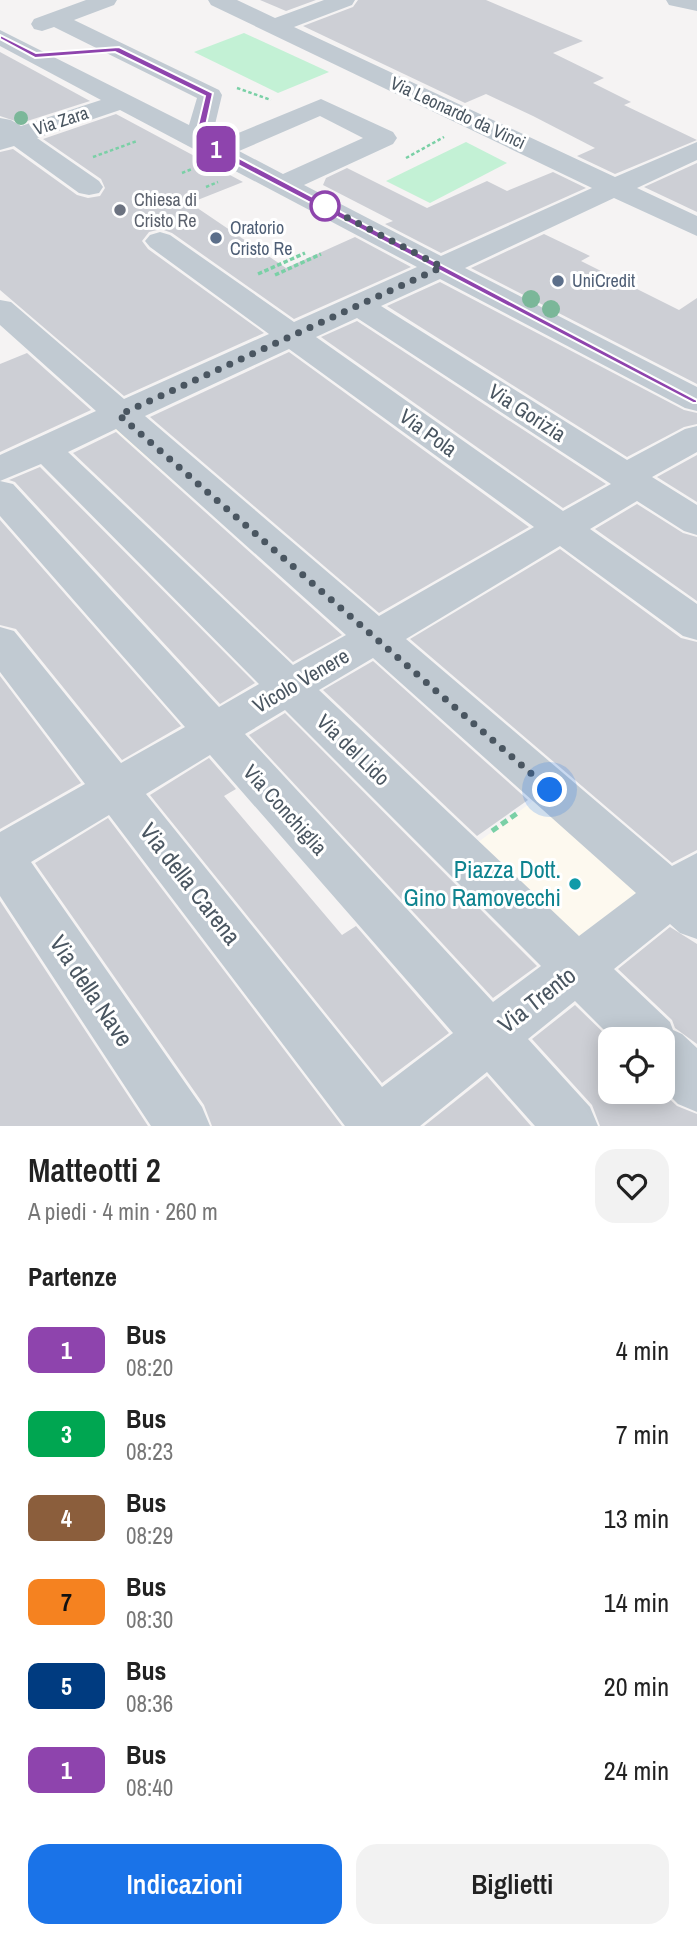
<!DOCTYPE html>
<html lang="it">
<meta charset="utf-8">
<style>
body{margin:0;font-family:"Archivo Narrow",sans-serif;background:#f2f2f2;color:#222;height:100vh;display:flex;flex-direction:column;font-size:26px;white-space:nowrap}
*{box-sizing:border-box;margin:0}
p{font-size:23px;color:#767676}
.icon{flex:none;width:38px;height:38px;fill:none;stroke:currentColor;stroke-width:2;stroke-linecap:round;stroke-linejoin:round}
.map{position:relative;height:1126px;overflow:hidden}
.drawer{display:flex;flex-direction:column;background:#fff;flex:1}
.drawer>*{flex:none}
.badge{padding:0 14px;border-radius:10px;font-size:24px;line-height:46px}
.controls{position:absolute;left:598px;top:1027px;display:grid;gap:14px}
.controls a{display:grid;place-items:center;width:77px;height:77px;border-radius:14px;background:#fff;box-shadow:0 4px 18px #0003;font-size:35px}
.you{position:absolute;width:35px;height:35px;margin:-18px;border:5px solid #fff;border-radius:50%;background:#1a73e8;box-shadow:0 0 0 10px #1a73e833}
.map>.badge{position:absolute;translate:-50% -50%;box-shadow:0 0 0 4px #fff}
h2{padding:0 28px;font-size:26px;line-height:63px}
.round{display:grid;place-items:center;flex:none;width:74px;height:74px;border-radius:21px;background:#f2f2f2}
.head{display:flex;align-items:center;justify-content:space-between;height:119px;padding:0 28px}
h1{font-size:33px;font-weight:600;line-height:52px}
.button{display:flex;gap:14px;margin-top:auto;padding:14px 28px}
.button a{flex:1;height:80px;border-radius:21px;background:#1a73e8;color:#fff;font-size:28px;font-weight:600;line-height:80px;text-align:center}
.button a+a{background:#f2f2f2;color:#222}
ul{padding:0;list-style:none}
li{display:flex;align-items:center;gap:21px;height:84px;padding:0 28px}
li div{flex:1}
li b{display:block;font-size:26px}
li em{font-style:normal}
li .badge{min-width:77px;font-weight:700;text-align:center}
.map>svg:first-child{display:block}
.commercial{fill:#fdf9ef}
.green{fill:#c3f1d5}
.building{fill:#cdcfd5}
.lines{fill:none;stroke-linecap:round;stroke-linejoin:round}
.path-far2{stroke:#7ad0a6;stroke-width:2.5;stroke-dasharray:3.5 2.5;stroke-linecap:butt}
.path-far1{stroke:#7ad0a6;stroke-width:3.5;stroke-dasharray:4.5 2.5;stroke-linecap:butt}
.path{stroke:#7ad0a6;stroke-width:5;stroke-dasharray:7 4.5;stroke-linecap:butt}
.minor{fill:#c1cad2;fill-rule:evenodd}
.tree{fill:#7bb799}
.line{fill:#8e44ad;stroke:#fff;stroke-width:2}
.walk{stroke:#4a5661;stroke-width:7;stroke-dasharray:0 12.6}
.stop-dot{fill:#fff;stroke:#8e44ad;stroke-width:3.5}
.worship-dot{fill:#6b7280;stroke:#fff;stroke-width:2.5}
.service-dot{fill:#5c6f8a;stroke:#fff;stroke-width:2.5}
.culture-dot{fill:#0f9aa8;stroke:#fff;stroke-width:2.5}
.labels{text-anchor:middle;stroke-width:6;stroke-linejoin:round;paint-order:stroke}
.far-street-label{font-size:18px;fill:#4a5661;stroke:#fff}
.far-worship-label{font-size:18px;fill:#5b616d;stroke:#fff;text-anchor:start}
.far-service-label{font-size:18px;fill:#4e5e75;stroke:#fff;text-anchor:start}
.street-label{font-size:21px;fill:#4a5661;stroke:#fff}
.near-culture-label{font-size:24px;fill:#0d838f;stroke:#fff;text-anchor:end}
.near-street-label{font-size:24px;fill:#4a5661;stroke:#fff}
</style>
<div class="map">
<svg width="697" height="1126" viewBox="0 0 697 1126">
<rect width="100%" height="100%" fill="#f5f3f3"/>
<path class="commercial" d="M 139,416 L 697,894 L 697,896 L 658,904 L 577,968 L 461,855 L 537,798 L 113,428 Z"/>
<g class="green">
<path d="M 244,33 L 329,72 L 278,93 L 194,52 Z"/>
<path d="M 466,142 L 507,163 L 430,203 L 386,181 Z"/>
</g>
<g class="building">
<path d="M 260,0 L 316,0 L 286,11 Z"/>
<path d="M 358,0 L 486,0 L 583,41 L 553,53 L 604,78 L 593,83 L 631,102 L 624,105 L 697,140 L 615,174 L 577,156 L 595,148 L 533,116 L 486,94 L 465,103 L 303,26 L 353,7 Z"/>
<path d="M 0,52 L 35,71 L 90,101 L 21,123 L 0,116 Z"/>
<path d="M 116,114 L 243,182 L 190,203 L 286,268 L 355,237 L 411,267 L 294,319 L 172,233 L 161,229 L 149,232 L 142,241 L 148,249 L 264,333 L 124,396 L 0,290 L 0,152 L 13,149 L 77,195 L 88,198 L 100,196 L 105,188 L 101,179 L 43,139 Z"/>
<path d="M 697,163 L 697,212 L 644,187 Z"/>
<path d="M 347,168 L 427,208 L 487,181 L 507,191 L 553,172 L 586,188 L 441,253 L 385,224 L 393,221 L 323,185 L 326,178 Z"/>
<path d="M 544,234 L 590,256 L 581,261 L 679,310 L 697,298 L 697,384 L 471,268 Z"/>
<path d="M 440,282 L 684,410 L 697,413 L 697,424 L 684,427 L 627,457 L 387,306 Z"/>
<path d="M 357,321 L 606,484 L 563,508 L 321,337 Z"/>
<path d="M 289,352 L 529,527 L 379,613 L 150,417 Z"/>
<path d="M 27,353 L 91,410 L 0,452 L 0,364 Z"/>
<path d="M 116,432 L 342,635 L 293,662 L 73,453 Z"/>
<path d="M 697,455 L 697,502 L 657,477 Z"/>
<path d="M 40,467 L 255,683 L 220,704 L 15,482 L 9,480 Z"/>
<path d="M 637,504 L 683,533 L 697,537 L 697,601 L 595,529 Z"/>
<path d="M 0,520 L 181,726 L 122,760 L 16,629 L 0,625 Z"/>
<path d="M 560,549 L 681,638 L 697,642 L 697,850 L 672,863 L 410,639 Z"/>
<path d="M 373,661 L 528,800 L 477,836 L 323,690 Z"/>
<path d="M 0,676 L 81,783 L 0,829 Z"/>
<path d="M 285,713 L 537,966 L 493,998 L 249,735 Z"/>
<path d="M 209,758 L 236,789 L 224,796 L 342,935 L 356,926 L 449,1033 L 382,1083 L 150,795 Z"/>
<path d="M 108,818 L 342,1126 L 212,1126 L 204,1105 L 35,863 Z"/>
<path d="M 0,901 L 148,1126 L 0,1126 Z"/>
<path d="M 670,927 L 697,944 L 697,1044 L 675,1028 L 672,1020 L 618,969 Z"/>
<path d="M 575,1005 L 611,1040 L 611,1092 L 662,1092 L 677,1106 L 697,1114 L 697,1126 L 600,1126 L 592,1105 L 532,1039 Z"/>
<path d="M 487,1076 L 531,1126 L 424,1126 Z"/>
</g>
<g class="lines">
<g class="path-far2">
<path d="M 237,88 L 271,100"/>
<path d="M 93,157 L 137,141"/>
<path d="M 406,158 L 444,137"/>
<path d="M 182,173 L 192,169"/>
<path d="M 206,187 L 218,182"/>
</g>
<g class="path-far1">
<path d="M 258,274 L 305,253"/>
<path d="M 275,275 L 321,254"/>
</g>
<path class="path" d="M 492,831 L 519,812"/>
<g class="minor">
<path d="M 86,0 L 117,0 L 114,5 L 74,20 L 219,90 L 222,95 L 212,137 L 219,141 L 321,99 L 393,132 L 397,138 L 393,144 L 304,185 L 441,256 L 592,188 L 211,5 L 208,0 L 237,0 L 275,18 L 324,0 L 355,0 L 352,5 L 294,27 L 615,177 L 697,142 L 697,160 L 637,188 L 697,216 L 697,236 L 614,198 L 465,268 L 697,387 L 697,411 L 685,408 L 440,279 L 381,306 L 627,460 L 685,429 L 697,426 L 697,452 L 652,477 L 697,505 L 697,535 L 684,531 L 637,501 L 590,529 L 697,604 L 697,640 L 683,636 L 560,546 L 406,639 L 672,866 L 697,853 L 697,939 L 680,933 L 670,924 L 614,969 L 670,1022 L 673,1030 L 682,1034 L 697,1048 L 697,1112 L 678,1104 L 663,1089 L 663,1040 L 614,1040 L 575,1001 L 528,1039 L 590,1107 L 598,1126 L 535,1126 L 487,1072 L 420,1126 L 345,1126 L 109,815 L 31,862 L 202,1107 L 210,1126 L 151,1126 L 0,896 L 0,832 L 85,784 L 0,672 L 0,627 L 14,631 L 121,763 L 185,727 L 0,516 L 0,481 L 13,484 L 219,707 L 259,684 L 41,464 L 0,481 L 0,455 L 96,411 L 0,325 L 0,300 L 11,302 L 124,399 L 269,334 L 150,247 L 145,241 L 150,235 L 160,232 L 170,235 L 294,322 L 417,267 L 120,110 L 37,138 L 99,181 L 103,187 L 99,193 L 89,195 L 79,193 L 14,146 L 0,150 L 0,118 L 11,120 L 21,126 L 101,100 L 0,46 L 0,30 L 189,125 L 197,98 L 54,27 L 42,31 L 34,29 L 31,24 L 34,19 ZM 320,116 L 363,138 L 283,174 L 239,151 ZM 357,318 L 611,484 L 563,511 L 316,337 ZM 289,349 L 534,527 L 379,616 L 145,416 ZM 116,429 L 346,635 L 293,665 L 68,452 ZM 373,658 L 636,893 L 579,936 L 319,690 ZM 285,710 L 541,966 L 493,1002 L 245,734 ZM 210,755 L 453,1033 L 382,1087 L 146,794 Z"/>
<path d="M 666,0 L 697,0 L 697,11 L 669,5 Z"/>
</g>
</g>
<g class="tree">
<circle cx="21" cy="118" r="7"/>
<circle cx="531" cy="299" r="9"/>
<circle cx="551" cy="309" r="9"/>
</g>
<path class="line" d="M 0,35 L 36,53 L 119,47 L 213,93 L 203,139 L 697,400 L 697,403 L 693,403 L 194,142 L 205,96 L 115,52 L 35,58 L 0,39 Z"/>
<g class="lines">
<path class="walk" d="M 325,206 L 442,267 L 119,415 L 550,790"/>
</g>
<circle class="stop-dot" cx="325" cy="206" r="14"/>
<circle class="worship-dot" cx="120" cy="210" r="7"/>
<g class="service-dot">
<circle cx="216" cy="238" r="7"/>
<circle cx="558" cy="281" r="7"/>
</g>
<circle class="culture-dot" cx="575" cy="884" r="7"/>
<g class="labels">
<g class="far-street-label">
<text transform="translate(458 113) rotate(25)" y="6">Via Leonardo da Vinci</text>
<text transform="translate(61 121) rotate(-18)" y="6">Via Zara</text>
</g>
<g class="far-worship-label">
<text x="134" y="206">Chiesa di<tspan x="134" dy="21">Cristo Re</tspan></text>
</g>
<g class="far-service-label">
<text x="230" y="234">Oratorio<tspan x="230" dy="21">Cristo Re</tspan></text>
<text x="572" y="287">UniCredit</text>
</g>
<g class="street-label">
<text transform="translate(527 413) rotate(33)" y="7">Via Gorizia</text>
<text transform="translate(428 433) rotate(36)" y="7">Via Pola</text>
<text transform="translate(301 681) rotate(-30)" y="7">Vicolo Venere</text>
<text transform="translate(353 750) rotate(44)" y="7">Via del Lido</text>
<text transform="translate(285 810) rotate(48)" y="7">Via Conchiglia</text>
</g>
<g class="near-culture-label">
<text x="561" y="878">Piazza Dott.<tspan x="561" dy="28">Gino Ramovecchi</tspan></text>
</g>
<g class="near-street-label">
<text transform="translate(190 884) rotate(52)" y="8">Via della Carena</text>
<text transform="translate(91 991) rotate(56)" y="8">Via della Nave</text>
<text transform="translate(537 1000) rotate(-38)" y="8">Via Trento</text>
</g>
</g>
</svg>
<div class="controls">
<a><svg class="icon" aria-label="locate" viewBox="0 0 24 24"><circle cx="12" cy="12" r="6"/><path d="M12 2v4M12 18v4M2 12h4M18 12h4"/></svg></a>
</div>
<div class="you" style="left:550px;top:790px"></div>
<b class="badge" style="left:216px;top:149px;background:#8e44ad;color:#fff">1</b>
</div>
<section class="drawer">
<div class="head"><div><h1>Matteotti 2</h1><p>A piedi · 4 min · 260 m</p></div><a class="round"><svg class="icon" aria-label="heart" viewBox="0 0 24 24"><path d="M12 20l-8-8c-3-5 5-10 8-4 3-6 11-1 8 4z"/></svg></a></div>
<h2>Partenze</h2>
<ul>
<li><span class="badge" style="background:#8e44ad;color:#fff">1</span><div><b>Bus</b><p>08:20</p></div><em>4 min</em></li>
<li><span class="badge" style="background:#00a651;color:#fff">3</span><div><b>Bus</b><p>08:23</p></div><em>7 min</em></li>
<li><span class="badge" style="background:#8b5e3c;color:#fff">4</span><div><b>Bus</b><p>08:29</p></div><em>13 min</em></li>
<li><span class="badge" style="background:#f58220;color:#111">7</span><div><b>Bus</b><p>08:30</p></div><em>14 min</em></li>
<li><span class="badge" style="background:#003b80;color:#fff">5</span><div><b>Bus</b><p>08:36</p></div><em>20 min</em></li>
<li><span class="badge" style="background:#8e44ad;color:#fff">1</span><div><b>Bus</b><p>08:40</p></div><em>24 min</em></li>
</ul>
<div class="button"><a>Indicazioni</a><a>Biglietti</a></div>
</section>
